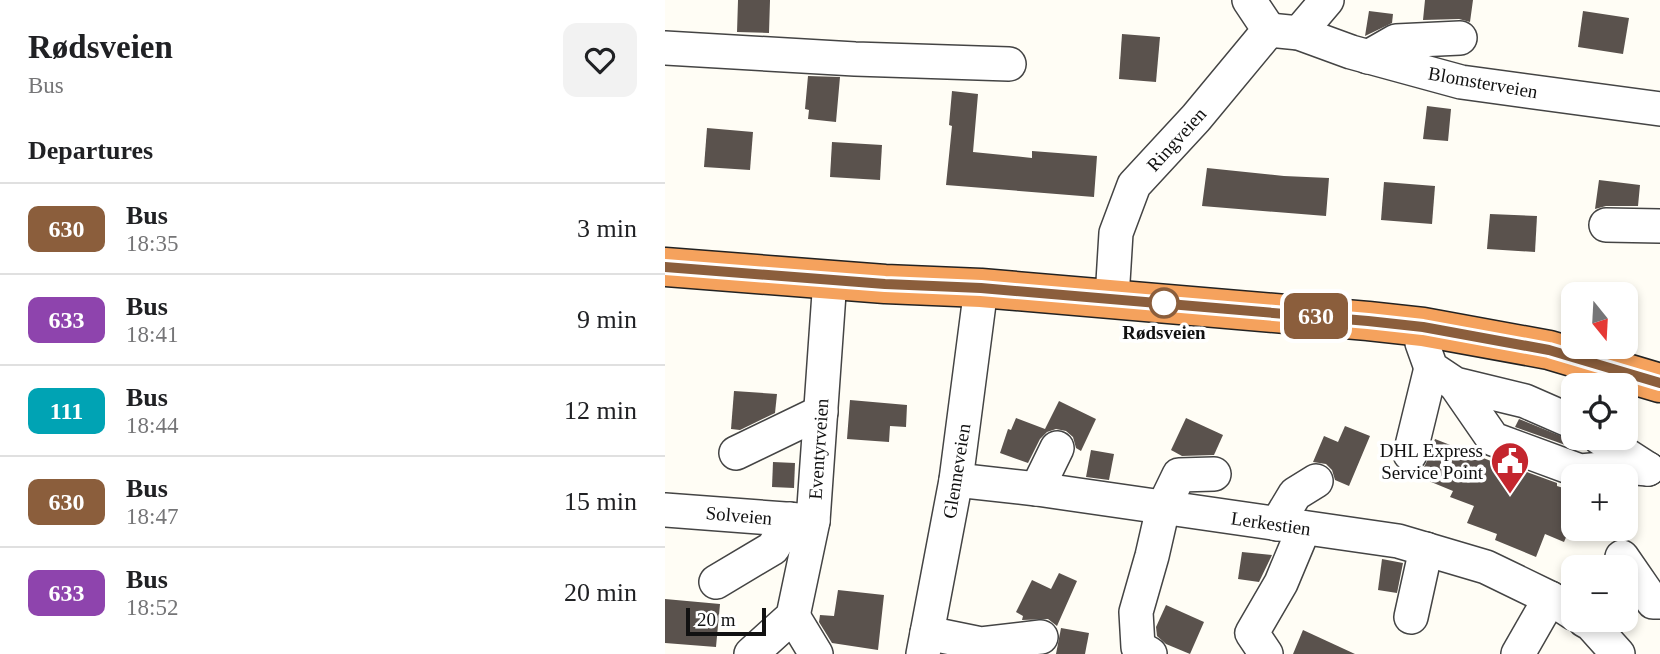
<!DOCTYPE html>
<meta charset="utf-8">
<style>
body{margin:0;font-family:"Times New Roman",serif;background:#f2f2f2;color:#202124;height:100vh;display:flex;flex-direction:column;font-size:26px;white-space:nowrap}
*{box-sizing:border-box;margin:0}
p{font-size:23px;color:#757577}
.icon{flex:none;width:38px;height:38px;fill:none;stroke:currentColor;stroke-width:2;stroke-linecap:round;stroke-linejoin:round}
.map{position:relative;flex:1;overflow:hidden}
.sheet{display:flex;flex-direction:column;background:#fff;width:665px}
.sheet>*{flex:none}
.badge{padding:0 14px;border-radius:10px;font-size:24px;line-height:46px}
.needle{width:46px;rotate:162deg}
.controls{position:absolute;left:896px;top:282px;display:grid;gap:14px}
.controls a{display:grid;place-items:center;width:77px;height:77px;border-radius:14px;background:#fff;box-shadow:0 4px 10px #0003;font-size:35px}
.scale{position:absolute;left:21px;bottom:18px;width:80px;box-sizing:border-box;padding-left:7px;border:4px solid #111;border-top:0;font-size:19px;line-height:24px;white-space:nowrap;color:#111;-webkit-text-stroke:5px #fff;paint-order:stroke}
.map>.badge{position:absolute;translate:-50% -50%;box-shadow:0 0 0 4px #fff}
h2{padding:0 28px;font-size:26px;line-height:63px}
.round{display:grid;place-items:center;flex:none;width:74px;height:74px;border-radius:14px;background:#f2f2f2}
.head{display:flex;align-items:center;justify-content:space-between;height:119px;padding:0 28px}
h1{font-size:33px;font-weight:700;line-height:52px}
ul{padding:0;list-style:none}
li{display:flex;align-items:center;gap:21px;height:91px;padding:0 28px;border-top:2px solid #e0e0e0}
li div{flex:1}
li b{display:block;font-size:26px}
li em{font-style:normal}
li .badge{min-width:77px;font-weight:700;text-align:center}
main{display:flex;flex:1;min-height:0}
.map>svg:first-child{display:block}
.building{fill:#5a524d}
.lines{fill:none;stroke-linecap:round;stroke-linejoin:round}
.minor-casing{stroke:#444;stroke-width:36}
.highway-casing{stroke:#222;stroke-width:41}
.minor{stroke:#fff;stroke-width:33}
.highway{stroke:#f5a25d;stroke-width:38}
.line-casing{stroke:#fff;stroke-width:16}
.line{stroke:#8b5e3c;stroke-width:10}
.stop-dot{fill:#fff;stroke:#8b5e3c;stroke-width:3.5}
.labels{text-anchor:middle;stroke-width:7;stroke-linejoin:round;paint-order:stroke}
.street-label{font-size:19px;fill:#111;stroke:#fff}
.stop-label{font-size:19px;font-weight:bold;fill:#111;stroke:#fff}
.poi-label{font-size:19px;fill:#111;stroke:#fff;text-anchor:end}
</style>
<main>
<section class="sheet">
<div class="head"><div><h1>Rødsveien</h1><p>Bus</p></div><a class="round"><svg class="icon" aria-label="heart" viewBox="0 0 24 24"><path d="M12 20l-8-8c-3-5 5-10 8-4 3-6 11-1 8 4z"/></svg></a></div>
<h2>Departures</h2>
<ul>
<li><span class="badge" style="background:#8b5e3c;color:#fff">630</span><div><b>Bus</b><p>18:35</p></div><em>3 min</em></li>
<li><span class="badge" style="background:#8e44ad;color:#fff">633</span><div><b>Bus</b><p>18:41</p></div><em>9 min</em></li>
<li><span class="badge" style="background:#00a3b4;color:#fff">111</span><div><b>Bus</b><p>18:44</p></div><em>12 min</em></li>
<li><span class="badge" style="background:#8b5e3c;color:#fff">630</span><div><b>Bus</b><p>18:47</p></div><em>15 min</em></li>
<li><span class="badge" style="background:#8e44ad;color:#fff">633</span><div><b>Bus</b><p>18:52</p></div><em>20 min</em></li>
</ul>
</section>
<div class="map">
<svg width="995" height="654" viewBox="0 0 995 654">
<rect width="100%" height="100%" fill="#fffdf5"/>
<g class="building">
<path d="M 73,0 L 105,0 L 104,33 L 72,32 Z"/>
<path d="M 760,0 L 808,0 L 805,22 L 794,19 L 758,20 Z"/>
<path d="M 704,11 L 728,14 L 727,23 L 700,36 Z"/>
<path d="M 918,11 L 964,18 L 958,54 L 913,47 Z"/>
<path d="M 457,34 L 495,37 L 491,82 L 454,79 Z"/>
<path d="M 143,76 L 175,77 L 171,122 L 143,119 L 144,110 L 140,109 Z"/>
<path d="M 287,91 L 313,94 L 308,152 L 367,158 L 367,151 L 432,156 L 429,197 L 281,185 L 287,126 L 284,125 Z"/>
<path d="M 762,106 L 786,109 L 783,141 L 758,139 Z"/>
<path d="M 42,128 L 88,132 L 85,170 L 39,167 Z"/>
<path d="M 167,142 L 217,145 L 215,180 L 165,177 Z"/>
<path d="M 542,168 L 619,176 L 664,178 L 661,216 L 537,206 Z"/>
<path d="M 934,180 L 975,185 L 973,206 L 941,206 L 930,209 Z"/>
<path d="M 719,182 L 770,186 L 767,224 L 716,220 Z"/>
<path d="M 825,214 L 872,216 L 870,252 L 822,249 Z"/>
<path d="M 69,391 L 112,394 L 110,413 L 75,430 L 66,429 Z"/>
<path d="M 185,400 L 242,405 L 241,427 L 225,426 L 224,442 L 182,439 Z"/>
<path d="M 394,401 L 431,419 L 416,451 L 411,448 L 408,437 L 401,431 L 391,429 L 382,432 L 375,439 L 363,463 L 335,453 L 343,429 L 346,430 L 351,418 L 380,429 Z"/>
<path d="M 521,418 L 558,435 L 549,455 L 517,456 L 506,450 Z"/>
<path d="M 854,419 L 908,441 L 906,447 L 850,427 Z"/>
<path d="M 680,426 L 705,436 L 684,486 L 670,480 L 667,470 L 661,464 L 648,462 L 659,436 L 673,442 Z"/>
<path d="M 770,439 L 836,465 L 837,463 L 892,483 L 892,486 L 908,491 L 908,521 L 899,542 L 880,534 L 871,557 L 830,540 L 832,534 L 802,523 L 809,506 L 785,497 L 788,491 L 754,477 L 763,459 Z"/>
<path d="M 426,450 L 449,454 L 444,480 L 421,477 Z"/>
<path d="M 108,462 L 130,463 L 129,488 L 107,487 Z"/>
<path d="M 577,552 L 607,555 L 594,582 L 573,579 Z"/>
<path d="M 717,559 L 738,563 L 732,593 L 713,590 Z"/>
<path d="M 394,573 L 412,581 L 392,626 L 383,619 L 357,620 L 358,616 L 351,612 L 367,580 L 386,589 Z"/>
<path d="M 173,590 L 219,595 L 213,650 L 167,643 L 154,622 L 155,615 L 169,616 Z"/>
<path d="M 0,599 L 55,604 L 51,647 L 0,643 Z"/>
<path d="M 501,605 L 539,622 L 525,654 L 501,644 L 492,636 L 491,627 Z"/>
<path d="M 396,628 L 424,633 L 420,654 L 391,654 Z"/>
<path d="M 638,630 L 690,654 L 628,654 Z"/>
</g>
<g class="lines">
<g class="minor-casing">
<g id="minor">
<path d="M 604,30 L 634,33 L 686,52 L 796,82 L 995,109"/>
<path d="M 634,33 L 662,0"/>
<path d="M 0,48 L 190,59 L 344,64"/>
<path d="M 703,57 L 731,41 L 795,38"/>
<path d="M 941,225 L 995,226"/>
<path d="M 447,298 L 451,233 L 469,185 L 531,118 L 604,30 L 584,0"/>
<path d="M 758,327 L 757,343 L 766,368 L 790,384 L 860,401 L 908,422"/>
<path d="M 790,384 L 828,439 L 915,471 L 960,467 L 983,469"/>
<path d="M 935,438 L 983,469"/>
<path d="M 71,453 L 156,412"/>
<path d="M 745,454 L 766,368"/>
<path d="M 291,480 L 372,489 L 733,541 L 821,567 L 885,598 L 908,613"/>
<path d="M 372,489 L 392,448"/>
<path d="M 0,510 L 148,521"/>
<path d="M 612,524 L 630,494 L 651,481"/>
<path d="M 957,557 L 988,602 L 995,602"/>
<path d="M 51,582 L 108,548 L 125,519"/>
<path d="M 128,616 L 151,654"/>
<path d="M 746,617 L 761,549"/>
<path d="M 919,620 L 926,624 L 953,654"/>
<path d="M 262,633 L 316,644 L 376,637"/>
<path d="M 86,654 L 128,616 L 148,521 L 165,279"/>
<path d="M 258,654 L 291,480 L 316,288"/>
<path d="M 485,654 L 473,647 L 471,612 L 487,556 L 498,508 L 514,475 L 549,474"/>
<path d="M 601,654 L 587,633 L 616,583 L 639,528"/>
<path d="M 853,654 L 885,598"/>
</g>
</g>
<g class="highway-casing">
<path id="highway" d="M 0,267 L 220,284 L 316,288 L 703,321 L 758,327 L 884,350 L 995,383"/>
</g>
<use href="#minor" class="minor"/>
<use href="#highway" class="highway"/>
</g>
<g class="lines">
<g class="line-casing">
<path id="line" d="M 0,267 L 220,284 L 316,288 L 703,321 L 758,327 L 884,350 L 995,383"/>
</g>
<use href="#line" class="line"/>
</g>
<defs>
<g id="civic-pin" transform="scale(2.0125)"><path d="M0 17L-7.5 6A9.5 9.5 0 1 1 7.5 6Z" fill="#c4262e" stroke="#fff"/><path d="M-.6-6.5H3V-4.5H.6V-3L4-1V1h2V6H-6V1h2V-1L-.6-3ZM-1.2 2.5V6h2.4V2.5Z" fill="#fff"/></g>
</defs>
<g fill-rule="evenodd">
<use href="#civic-pin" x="845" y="461"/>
</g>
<circle class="stop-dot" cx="499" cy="303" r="14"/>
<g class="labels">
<g class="street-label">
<text transform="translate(818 82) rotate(10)" y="7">Blomsterveien</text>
<text transform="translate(511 139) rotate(-48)" y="7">Ringveien</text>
<text transform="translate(153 449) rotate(-86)" y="7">Eventyrveien</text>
<text transform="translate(291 471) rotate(-81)" y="7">Glenneveien</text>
<text transform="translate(74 515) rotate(5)" y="7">Solveien</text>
<text transform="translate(606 523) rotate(8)" y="7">Lerkestien</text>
</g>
<g class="stop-label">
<text x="499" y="339">Rødsveien</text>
</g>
<g class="poi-label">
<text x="818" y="457">DHL Express<tspan x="818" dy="22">Service Point</tspan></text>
</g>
</g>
</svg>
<div class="controls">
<a><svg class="needle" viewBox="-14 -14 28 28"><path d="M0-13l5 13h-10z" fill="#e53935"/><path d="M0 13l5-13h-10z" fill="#757577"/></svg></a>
<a><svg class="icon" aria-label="locate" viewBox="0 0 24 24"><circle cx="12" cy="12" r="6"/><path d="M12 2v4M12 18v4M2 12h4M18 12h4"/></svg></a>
<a>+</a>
<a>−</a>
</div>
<div class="scale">20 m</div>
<b class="badge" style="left:651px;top:316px;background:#8b5e3c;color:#fff">630</b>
</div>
</main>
